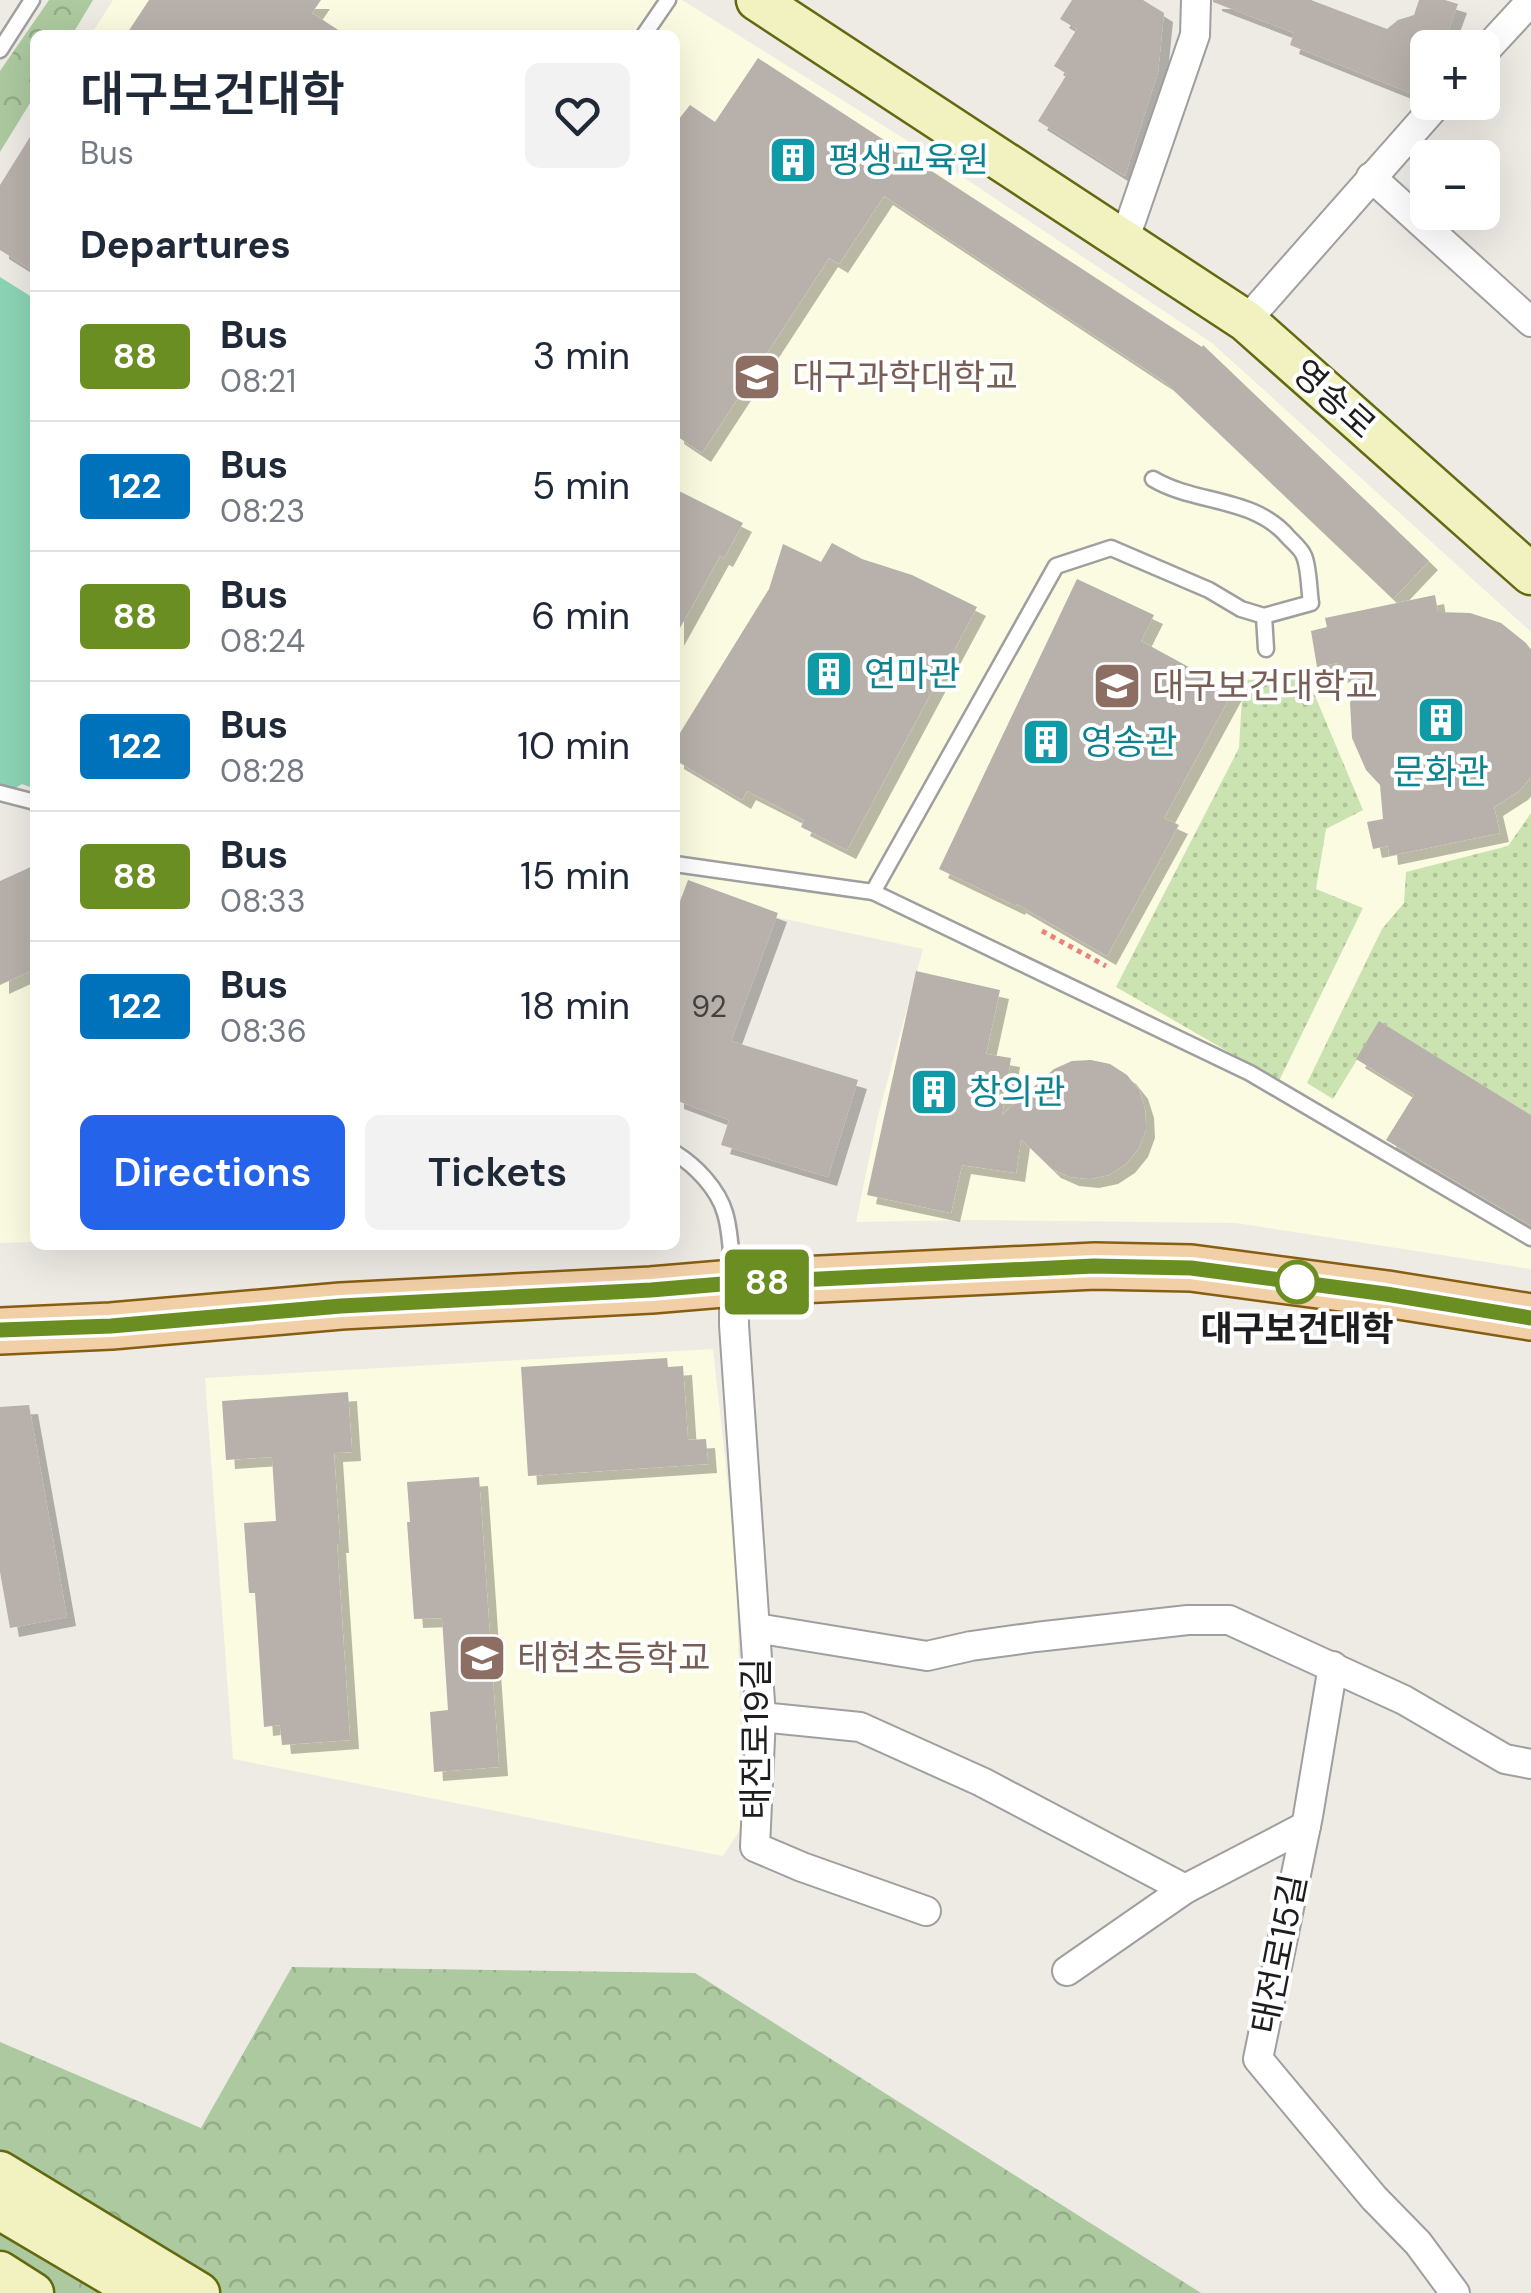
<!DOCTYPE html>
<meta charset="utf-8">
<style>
body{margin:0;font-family:"DM Sans","Noto Sans KR",sans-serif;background:#f2f2f3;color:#1f2937;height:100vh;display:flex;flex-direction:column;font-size:38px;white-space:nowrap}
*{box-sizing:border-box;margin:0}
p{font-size:32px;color:#747a83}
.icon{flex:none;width:55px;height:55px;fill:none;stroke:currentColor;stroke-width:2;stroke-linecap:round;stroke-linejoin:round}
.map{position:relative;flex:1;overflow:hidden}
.sheet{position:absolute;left:30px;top:30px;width:650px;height:1220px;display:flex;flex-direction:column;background:#fff;border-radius:15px;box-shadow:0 10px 40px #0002}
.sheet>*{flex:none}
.badge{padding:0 20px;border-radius:8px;font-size:35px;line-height:65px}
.tools{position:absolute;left:1410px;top:30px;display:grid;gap:20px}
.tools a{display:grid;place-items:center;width:90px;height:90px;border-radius:15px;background:#fff;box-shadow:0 10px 40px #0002;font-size:50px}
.map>.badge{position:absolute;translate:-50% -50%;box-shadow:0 0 0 5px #fff}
h2{padding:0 50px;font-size:38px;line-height:90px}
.round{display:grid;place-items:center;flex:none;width:105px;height:105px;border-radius:15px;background:#f2f2f3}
.headline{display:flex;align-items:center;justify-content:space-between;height:170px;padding:0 50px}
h1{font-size:48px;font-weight:600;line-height:75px}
.action{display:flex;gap:20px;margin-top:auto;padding:20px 50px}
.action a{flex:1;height:115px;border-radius:15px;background:#2563eb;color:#fff;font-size:40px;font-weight:600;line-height:115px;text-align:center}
.action a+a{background:#f2f2f3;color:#1f2937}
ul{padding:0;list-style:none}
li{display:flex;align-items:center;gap:30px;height:130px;padding:0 50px;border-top:2px solid #e0e1e3}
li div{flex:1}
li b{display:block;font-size:38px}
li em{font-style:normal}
li .badge{min-width:110px;font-weight:700;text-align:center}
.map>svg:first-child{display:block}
.education{fill:#fbfbe1}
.grass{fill:url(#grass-dots)}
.forest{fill:url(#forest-crowns)}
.pitch{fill:#8cd4b6}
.building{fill:#b7b0ab;filter:url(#shadow)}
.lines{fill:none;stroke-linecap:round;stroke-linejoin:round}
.lane-casing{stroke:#9f9f9f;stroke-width:19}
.street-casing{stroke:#9f9f9f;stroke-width:32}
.secondary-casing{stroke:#626911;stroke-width:45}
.primary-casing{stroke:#875d11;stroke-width:50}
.path{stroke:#ea837b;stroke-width:5;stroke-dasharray:5 5;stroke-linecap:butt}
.lane{stroke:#fff;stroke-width:14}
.street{stroke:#fff;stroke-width:28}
.secondary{stroke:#f1f2bf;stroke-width:40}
.primary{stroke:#f1cfa7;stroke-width:45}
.line-casing{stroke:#fff;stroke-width:22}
.line{stroke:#6b8e23;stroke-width:15}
.stop-dot{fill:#fff;stroke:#6b8e23;stroke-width:5}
.labels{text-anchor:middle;stroke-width:8;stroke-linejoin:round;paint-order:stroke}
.number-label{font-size:30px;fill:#444241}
.culture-label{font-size:35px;fill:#0d838f;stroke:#fff;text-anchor:start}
.education-label{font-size:35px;fill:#785e54;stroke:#fff;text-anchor:start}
.street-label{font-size:35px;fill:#1e1e1e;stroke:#fff}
.stop-label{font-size:35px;font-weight:bold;fill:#1e1e1e;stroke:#fff}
</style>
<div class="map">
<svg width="1531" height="2293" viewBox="0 0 1531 2293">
<defs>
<pattern id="grass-dots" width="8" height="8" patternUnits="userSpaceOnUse" patternTransform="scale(2.5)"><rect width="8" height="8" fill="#cbe2b1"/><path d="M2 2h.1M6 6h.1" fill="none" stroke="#aec198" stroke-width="1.8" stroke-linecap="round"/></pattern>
<pattern id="forest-crowns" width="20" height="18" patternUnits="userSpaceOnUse" patternTransform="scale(2.5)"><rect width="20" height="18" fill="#acc99f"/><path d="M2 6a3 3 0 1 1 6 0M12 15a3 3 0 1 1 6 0" fill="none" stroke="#94ac88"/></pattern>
<filter id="shadow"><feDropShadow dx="9" dy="9" stdDeviation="0" flood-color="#0004"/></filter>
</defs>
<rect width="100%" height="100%" fill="#eeebe5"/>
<g class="education">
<path d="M 113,0 L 682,0 L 924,151 L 1212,343 L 1531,632 L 1531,1269 L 1236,1223 L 977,1220 L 856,1222 L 878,1116 L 923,949 L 675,895 L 675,35 L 91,35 Z"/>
<path d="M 35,867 L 35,1242 L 0,1243 L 0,883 Z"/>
<path d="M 713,1349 L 736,1558 L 743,1825 L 723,1856 L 233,1759 L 205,1378 Z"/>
</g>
<g class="grass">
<path d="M 1308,679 L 1363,810 L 1326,829 L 1316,889 L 1363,908 L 1279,1081 L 1116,987 L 1239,748 L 1243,680 Z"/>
<path d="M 1531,813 L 1531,1115 L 1380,1022 L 1333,1099 L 1307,1083 L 1382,929 L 1404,903 L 1406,872 L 1508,846 Z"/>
</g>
<g class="forest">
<path d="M 49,0 L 93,0 L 72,35 L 35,35 L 35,95 L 0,152 L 0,71 Z"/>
<path d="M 292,1967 L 695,1973 L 1201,2293 L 0,2293 L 0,2042 L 201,2128 Z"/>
</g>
<path class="pitch" d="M 0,277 L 35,299 L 35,789 L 22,784 L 14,789 L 0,785 Z"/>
<g class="building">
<path d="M 149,0 L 321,0 L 312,13 L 346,35 L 126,35 Z"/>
<path d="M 1072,0 L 1143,0 L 1164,13 L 1158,72 L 1125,176 L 1038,121 L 1067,74 L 1054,66 L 1077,29 L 1060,19 Z"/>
<path d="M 1213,0 L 1311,0 L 1387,29 L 1398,20 L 1414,15 L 1419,0 L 1445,0 L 1458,4 L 1442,48 L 1428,48 L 1428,89 L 1420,97 L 1290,45 L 1294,33 L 1213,2 Z"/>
<path d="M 758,58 L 1202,347 L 1203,345 L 1429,561 L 1393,599 L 1165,382 L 884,196 L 839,264 L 829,258 L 702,453 L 675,435 L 675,124 L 690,105 L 715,122 Z"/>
<path d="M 35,129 L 35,272 L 0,250 L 0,185 Z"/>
<path d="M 675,489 L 743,523 L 724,558 L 720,556 L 675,637 Z"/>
<path d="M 832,543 L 862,559 L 912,575 L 977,607 L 847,850 L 801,827 L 804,820 L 747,791 L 742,800 L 675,760 L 675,741 L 769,589 L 783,544 L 821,562 Z"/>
<path d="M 1077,579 L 1154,615 L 1141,641 L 1233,691 L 1164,818 L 1179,825 L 1107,956 L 1017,904 L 1016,906 L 939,869 Z"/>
<path d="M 1435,595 L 1438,612 L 1470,613 L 1501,623 L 1526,643 L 1531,650 L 1531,777 L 1519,791 L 1494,807 L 1500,833 L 1389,856 L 1388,846 L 1373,849 L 1367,822 L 1383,819 L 1380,785 L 1366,770 L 1352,738 L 1350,703 L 1360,669 L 1337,674 L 1337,663 L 1317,667 L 1311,631 L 1327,627 L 1325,618 Z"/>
<path d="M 35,865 L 35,969 L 0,985 L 0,881 Z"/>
<path d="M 688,880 L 778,913 L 731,1041 L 858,1080 L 828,1177 L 721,1145 L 729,1120 L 675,1100 L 675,915 Z"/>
<path d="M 916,971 L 1000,990 L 986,1054 L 1011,1058 L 1002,1115 L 1054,1069 L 1072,1061 L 1091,1060 L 1110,1064 L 1127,1075 L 1139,1090 L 1145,1109 L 1146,1129 L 1139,1148 L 1126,1164 L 1109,1175 L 1090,1179 L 1070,1177 L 1052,1169 L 1021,1139 L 1016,1173 L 962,1165 L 951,1213 L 867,1195 Z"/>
<path d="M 1379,1021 L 1531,1115 L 1531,1226 L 1386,1140 L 1414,1095 L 1356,1059 Z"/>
<path d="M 667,1358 L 668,1367 L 683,1366 L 688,1440 L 706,1439 L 708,1464 L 528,1476 L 521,1367 Z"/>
<path d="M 348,1392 L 352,1452 L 334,1453 L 340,1544 L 337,1544 L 350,1740 L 282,1745 L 280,1725 L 264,1727 L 255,1593 L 249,1593 L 244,1523 L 276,1521 L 272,1457 L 226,1460 L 222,1401 Z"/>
<path d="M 29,1405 L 67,1617 L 10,1628 L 0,1572 L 0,1407 Z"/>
<path d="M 479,1477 L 499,1767 L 434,1772 L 430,1712 L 448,1710 L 442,1618 L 414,1619 L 407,1522 L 410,1522 L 407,1482 Z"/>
</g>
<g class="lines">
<g class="lane-casing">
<g id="lane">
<path d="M 644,35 L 668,0"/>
<path d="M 0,50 L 32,0"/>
<path d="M 1153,479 C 1197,505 1254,496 1289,538 C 1294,543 1302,550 1304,556 C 1309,567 1309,591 1311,603 L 1264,616"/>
<path d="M 0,793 L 35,802"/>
<path d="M 675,864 L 873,892 L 1250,1073 L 1531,1238"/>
<path d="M 873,892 L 1056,566 L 1111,548 L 1209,590 L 1241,609 L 1264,616 L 1266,649"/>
<path d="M 675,1153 C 696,1166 718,1189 725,1213 C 731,1233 731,1257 733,1277"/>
</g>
</g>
<g class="street-casing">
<g id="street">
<path d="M 1482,54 L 1531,1"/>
<path d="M 1371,177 L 1531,322"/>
<path d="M 1124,241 L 1195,35 L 1196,0"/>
<path d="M 1246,321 L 1439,102"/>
<path d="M 734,1283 L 734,1325 L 761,1717 L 755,1847 L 802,1867 L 926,1911"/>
<path d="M 756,1628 L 927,1656 L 971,1646 L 1036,1637 L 1188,1620 L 1229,1620 L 1404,1700 L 1505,1759 L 1531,1764"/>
<path d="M 1333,1666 L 1308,1816 L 1258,2059 L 1374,2198 L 1418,2243 L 1455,2293"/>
<path d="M 761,1717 L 860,1727 L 982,1782 L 1185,1889"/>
<path d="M 1067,1971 L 1185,1889 L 1306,1826"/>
</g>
</g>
<g class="secondary-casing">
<g id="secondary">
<path d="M 757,0 L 1246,321 L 1531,574"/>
<path d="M 0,2172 L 199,2293"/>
<path d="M 0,2209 L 142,2293"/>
<path d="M 0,2272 L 33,2293"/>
</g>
</g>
<g class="primary-casing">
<path id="primary" d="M 0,1331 L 111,1326 L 341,1306 L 651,1290 L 734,1283 L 1095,1266 L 1191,1268 L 1387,1294 L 1531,1317"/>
</g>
<path class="path" d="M 1042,931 L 1106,966"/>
<use href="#lane" class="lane"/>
<use href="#street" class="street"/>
<use href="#secondary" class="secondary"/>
<use href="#primary" class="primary"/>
</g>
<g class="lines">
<g class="line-casing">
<path id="line" d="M 0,1330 L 111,1326 L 341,1306 L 651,1290 L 734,1283 L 1094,1266 L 1191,1268 L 1386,1294 L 1531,1318"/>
</g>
<use href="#line" class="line"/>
</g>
<defs>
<g id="building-square" transform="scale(2.5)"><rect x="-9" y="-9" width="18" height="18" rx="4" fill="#0f9aa8" stroke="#fff"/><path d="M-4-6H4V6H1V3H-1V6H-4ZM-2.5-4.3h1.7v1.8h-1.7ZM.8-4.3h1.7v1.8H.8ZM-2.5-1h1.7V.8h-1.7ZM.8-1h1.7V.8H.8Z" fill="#fff"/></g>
<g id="university-square" transform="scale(2.5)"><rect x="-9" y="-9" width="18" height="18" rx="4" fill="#8d6e63" stroke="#fff"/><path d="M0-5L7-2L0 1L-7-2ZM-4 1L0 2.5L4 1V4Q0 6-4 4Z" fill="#fff"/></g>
<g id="school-square" transform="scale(2.5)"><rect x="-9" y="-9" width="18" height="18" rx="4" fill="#8d6e63" stroke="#fff"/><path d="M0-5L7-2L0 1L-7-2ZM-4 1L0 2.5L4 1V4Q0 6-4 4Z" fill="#fff"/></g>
</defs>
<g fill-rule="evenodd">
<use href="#building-square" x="793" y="160"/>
<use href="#university-square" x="757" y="377"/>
<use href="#building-square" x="829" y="674"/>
<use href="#university-square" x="1117" y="686"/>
<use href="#building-square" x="1441" y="720"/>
<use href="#building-square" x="1046" y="742"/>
<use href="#building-square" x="934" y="1092"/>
<use href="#school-square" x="482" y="1658"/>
</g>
<circle class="stop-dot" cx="1297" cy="1282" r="20"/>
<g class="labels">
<g class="number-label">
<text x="709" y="1017">92</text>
</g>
<g class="culture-label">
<text x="828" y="172">평생교육원</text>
<text x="864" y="686">연마관</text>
<text x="1081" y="754">영송관</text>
<text x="1441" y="784" text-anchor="middle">문화관</text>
<text x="969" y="1104">창의관</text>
</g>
<g class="education-label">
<text x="792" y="389">대구과학대학교</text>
<text x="1152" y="698">대구보건대학교</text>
<text x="517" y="1670">태현초등학교</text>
</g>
<g class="street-label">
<text transform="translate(1334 399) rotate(42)" y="12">영송로</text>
<text transform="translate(756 1739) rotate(-90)" y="12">태전로19길</text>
<text transform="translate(1279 1954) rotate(-79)" y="12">태전로15길</text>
</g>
<g class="stop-label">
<text x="1297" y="1341">대구보건대학</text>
</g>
</g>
</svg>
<div class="tools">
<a>+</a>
<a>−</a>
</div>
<b class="badge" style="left:767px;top:1282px;background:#6b8e23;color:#fff">88</b>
<section class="sheet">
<div class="headline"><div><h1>대구보건대학</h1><p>Bus</p></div><a class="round"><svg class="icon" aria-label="heart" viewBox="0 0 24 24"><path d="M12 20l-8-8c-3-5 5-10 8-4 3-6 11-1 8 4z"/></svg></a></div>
<h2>Departures</h2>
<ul>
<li><span class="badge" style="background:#6b8e23;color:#fff">88</span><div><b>Bus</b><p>08:21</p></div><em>3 min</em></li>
<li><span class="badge" style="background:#0072bc;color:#fff">122</span><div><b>Bus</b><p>08:23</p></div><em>5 min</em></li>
<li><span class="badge" style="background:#6b8e23;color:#fff">88</span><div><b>Bus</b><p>08:24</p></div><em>6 min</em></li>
<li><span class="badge" style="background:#0072bc;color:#fff">122</span><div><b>Bus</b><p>08:28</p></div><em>10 min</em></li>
<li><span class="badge" style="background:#6b8e23;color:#fff">88</span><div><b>Bus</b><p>08:33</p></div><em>15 min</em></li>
<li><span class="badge" style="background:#0072bc;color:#fff">122</span><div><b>Bus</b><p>08:36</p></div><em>18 min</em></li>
</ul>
<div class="action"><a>Directions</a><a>Tickets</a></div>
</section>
</div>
